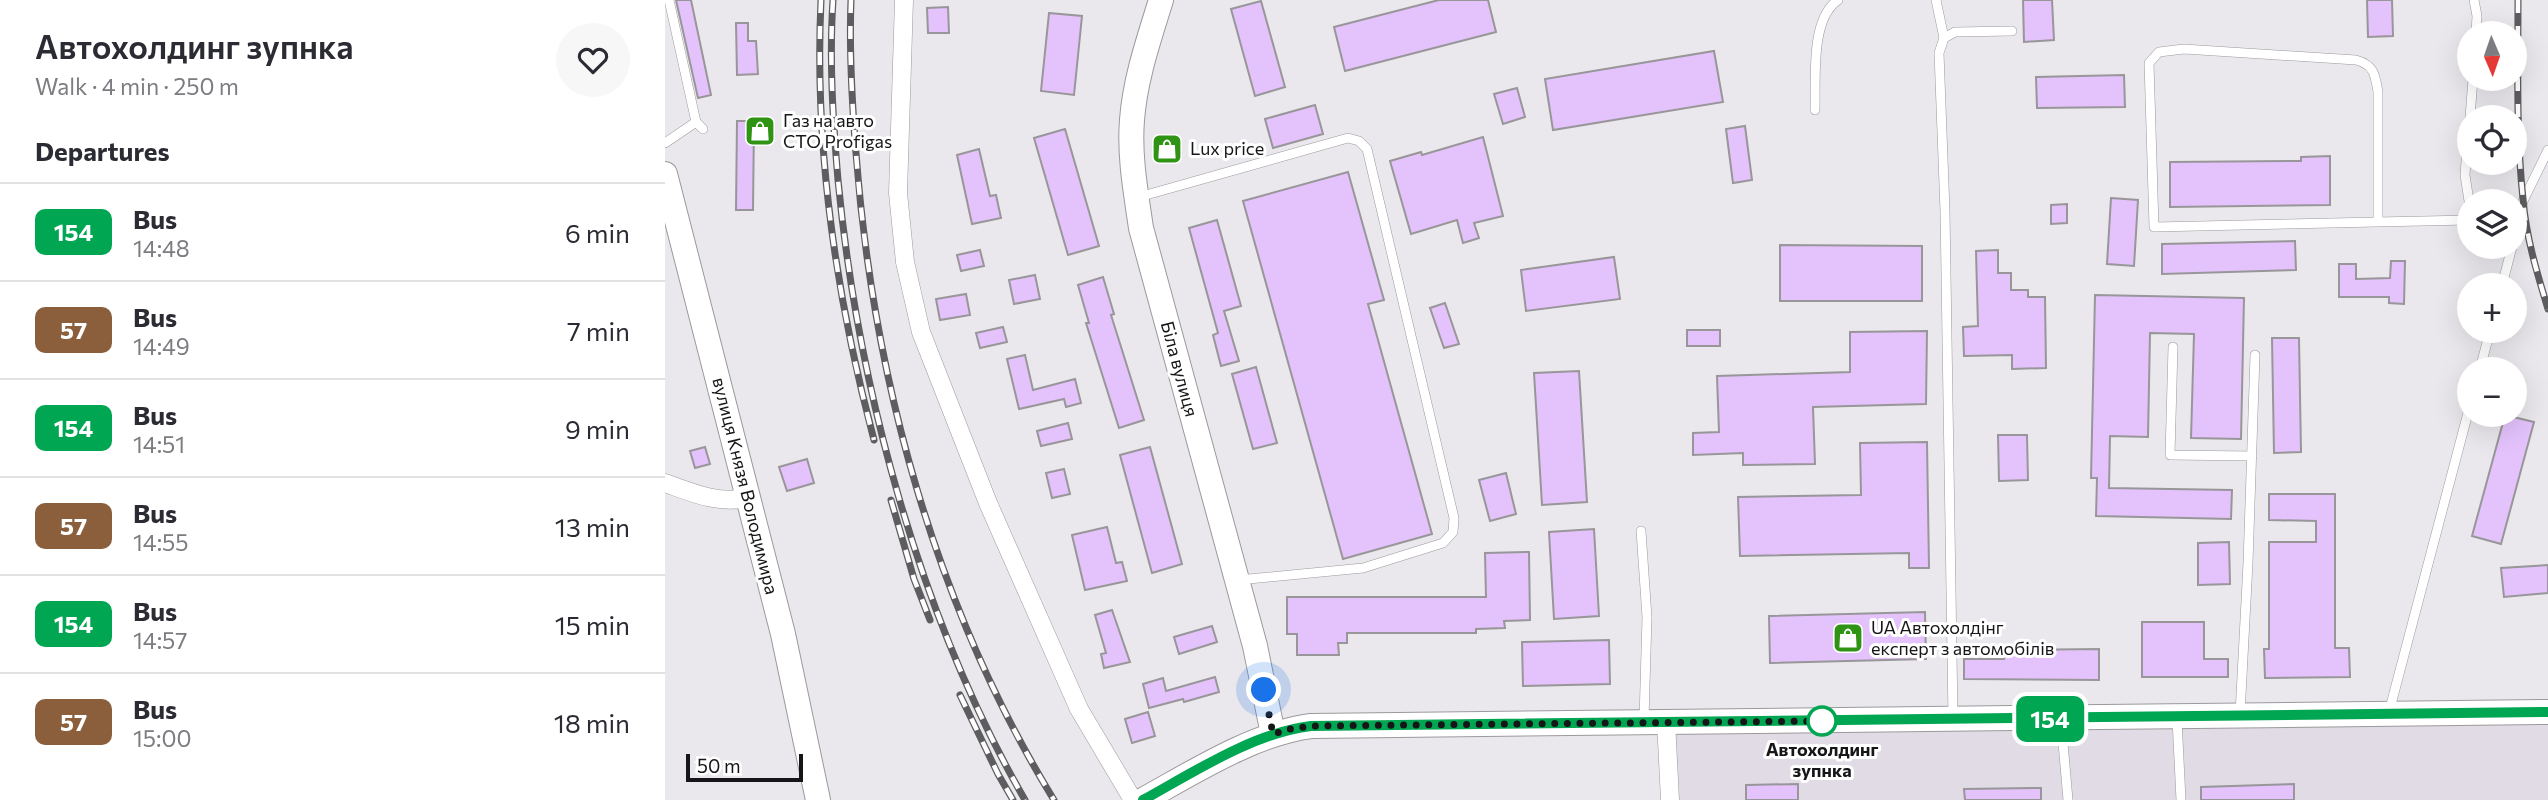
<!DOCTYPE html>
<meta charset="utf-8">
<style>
body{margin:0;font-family:Commissioner,sans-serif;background:#f7f7f7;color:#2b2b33;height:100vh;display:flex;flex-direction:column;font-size:26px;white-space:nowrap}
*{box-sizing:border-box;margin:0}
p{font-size:23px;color:#7c7c81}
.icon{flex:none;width:38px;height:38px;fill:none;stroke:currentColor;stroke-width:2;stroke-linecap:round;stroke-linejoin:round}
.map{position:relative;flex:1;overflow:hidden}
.details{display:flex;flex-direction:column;background:#fff;width:665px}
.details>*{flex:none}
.badge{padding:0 14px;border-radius:10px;font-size:24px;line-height:46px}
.needle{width:46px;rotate:178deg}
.fabs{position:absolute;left:1792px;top:21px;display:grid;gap:14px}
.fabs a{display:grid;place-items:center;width:70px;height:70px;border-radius:50%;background:#fff;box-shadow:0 7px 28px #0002;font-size:35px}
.scale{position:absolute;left:21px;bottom:18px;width:117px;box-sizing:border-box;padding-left:7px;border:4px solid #161517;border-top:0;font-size:19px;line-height:24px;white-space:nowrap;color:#161517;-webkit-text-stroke:5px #fff;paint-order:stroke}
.you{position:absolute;width:35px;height:35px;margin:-18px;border:5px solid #fff;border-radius:50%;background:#1a73e8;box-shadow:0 0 0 10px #1a73e833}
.map>.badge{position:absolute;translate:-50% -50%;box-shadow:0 0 0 4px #fff}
h2{padding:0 35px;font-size:26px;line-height:63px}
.round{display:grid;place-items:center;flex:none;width:74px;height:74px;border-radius:37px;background:#f7f7f7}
.summary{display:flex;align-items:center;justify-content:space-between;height:119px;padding:0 35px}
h1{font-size:33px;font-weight:600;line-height:52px}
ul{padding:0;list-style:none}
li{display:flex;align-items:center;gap:21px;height:98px;padding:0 35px;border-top:2px solid #e1e1e2}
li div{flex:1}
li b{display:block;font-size:26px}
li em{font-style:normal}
li .badge{min-width:77px;font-weight:700;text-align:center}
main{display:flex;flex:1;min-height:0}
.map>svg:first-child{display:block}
.built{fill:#e1dbe5}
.building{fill:#e4c3fc;stroke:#989699;stroke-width:2}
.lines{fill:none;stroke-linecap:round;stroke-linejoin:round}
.lane-casing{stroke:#9b999c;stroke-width:10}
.street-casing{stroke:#9b999c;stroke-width:19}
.secondary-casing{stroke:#9b999c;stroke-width:26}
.lane{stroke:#fff;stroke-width:9}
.street{stroke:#fff;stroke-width:18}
.secondary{stroke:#fff;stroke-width:24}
.rail-casing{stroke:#5d5c5e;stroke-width:7}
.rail{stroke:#fff;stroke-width:4.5;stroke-dasharray:13;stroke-linecap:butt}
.line-casing{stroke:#fff;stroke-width:16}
.line{stroke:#00a651;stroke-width:10}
.walk{stroke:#161517;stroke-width:7;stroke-dasharray:0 12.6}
.stop-dot{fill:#fff;stroke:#00a651;stroke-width:3.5}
.labels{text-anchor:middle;stroke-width:6;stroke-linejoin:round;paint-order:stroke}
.poi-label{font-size:18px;fill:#161517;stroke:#fff;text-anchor:start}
.street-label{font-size:18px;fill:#161517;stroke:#fff}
.stop-label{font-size:18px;font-weight:bold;fill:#161517;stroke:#fff}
</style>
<main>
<section class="details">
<div class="summary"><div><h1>Автохолдинг зупнка</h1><p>Walk · 4 min · 250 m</p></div><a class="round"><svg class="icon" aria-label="heart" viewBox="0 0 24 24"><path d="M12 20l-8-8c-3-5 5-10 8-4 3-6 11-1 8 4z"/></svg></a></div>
<h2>Departures</h2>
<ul>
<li><span class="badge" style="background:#00a651;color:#fff">154</span><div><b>Bus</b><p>14:48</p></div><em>6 min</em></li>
<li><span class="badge" style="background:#8b5e3c;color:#fff">57</span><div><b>Bus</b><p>14:49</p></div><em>7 min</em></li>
<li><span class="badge" style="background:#00a651;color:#fff">154</span><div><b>Bus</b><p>14:51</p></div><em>9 min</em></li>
<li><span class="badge" style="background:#8b5e3c;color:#fff">57</span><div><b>Bus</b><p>14:55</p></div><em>13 min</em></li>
<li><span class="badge" style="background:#00a651;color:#fff">154</span><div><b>Bus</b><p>14:57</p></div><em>15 min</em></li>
<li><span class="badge" style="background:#8b5e3c;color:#fff">57</span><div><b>Bus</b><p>15:00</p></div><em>18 min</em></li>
</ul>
</section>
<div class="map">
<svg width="1883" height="800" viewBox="0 0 1883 800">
<rect width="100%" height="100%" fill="#eae8ec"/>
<path class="built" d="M 1883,712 L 1883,800 L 1005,800 L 1001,721 Z"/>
<g class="building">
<path d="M 11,0 L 26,0 L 46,95 L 33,98 Z"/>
<path d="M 774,0 L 823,0 L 831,32 L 680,71 L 669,27 Z"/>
<path d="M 1358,0 L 1387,0 L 1389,40 L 1359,42 Z"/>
<path d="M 1702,0 L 1727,0 L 1728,36 L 1703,37 Z"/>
<path d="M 596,1 L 620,87 L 590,96 L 566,9 Z"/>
<path d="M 283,7 L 284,33 L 263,33 L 262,8 Z"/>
<path d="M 384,13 L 417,16 L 409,95 L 376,91 Z"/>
<path d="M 71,23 L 83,23 L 83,41 L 91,41 L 93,74 L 72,75 Z"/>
<path d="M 1049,51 L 1058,102 L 888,130 L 880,79 Z"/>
<path d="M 1459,75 L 1460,107 L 1372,108 L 1371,77 Z"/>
<path d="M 852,88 L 860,117 L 838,124 L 829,94 Z"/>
<path d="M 650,105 L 658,134 L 608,148 L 600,119 Z"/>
<path d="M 72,121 L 89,121 L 88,210 L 71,210 Z"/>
<path d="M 1080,126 L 1087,180 L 1068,183 L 1061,129 Z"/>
<path d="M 400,129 L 434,246 L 403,255 L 369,138 Z"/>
<path d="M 818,137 L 838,216 L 809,223 L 814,238 L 798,243 L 792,220 L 746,234 L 725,161 L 756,152 L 757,155 Z"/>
<path d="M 314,149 L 325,196 L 331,195 L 336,218 L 307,224 L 292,155 Z"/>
<path d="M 1665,156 L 1665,205 L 1505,207 L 1505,162 L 1636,161 L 1636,157 Z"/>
<path d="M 683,172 L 719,300 L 703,304 L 767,534 L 678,559 L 578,201 Z"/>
<path d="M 1446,198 L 1473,200 L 1469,266 L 1442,264 Z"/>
<path d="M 1402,204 L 1402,223 L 1386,224 L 1386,205 Z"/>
<path d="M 552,220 L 576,306 L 559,311 L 574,361 L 556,366 L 548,335 L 553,333 L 524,228 Z"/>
<path d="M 1630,241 L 1631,270 L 1497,274 L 1497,244 Z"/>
<path d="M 1115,245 L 1257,246 L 1257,301 L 1115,301 Z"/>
<path d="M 315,250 L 319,266 L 296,271 L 292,255 Z"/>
<path d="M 1333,250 L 1333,273 L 1346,273 L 1346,290 L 1363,290 L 1363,297 L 1380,297 L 1381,368 L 1347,369 L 1347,355 L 1299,356 L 1298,327 L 1313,326 L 1311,251 Z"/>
<path d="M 949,257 L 955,299 L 861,311 L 856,270 Z"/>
<path d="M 1726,261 L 1740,261 L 1739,304 L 1724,303 L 1724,297 L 1674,297 L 1674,264 L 1691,264 L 1691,279 L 1725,278 Z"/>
<path d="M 370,275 L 375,299 L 349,304 L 344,280 Z"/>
<path d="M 438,277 L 449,314 L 446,315 L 479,420 L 454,428 L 421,323 L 424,323 L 413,285 Z"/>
<path d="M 301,294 L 305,315 L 275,320 L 271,299 Z"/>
<path d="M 1430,295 L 1579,298 L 1576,439 L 1526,438 L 1529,334 L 1485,333 L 1483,437 L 1445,436 L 1444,488 L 1567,490 L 1566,519 L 1431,516 L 1432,478 L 1426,478 Z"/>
<path d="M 780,303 L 794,344 L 779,348 L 765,308 Z"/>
<path d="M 338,327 L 342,342 L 315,348 L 311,333 Z"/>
<rect x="1022" y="330" width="33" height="16"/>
<path d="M 1262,331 L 1261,404 L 1148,407 L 1150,464 L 1078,465 L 1078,453 L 1028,455 L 1028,433 L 1054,432 L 1052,376 L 1185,372 L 1185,332 Z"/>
<path d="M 1607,338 L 1634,338 L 1636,452 L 1609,453 Z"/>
<path d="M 360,355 L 368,390 L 410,379 L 416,403 L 401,407 L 399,399 L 354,409 L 342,359 Z"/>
<path d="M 591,367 L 612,443 L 588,449 L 567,374 Z"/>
<path d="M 914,371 L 922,502 L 877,505 L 869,373 Z"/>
<path d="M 1840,415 L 1869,422 L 1836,544 L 1807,536 Z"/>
<path d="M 403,423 L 407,439 L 376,446 L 372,431 Z"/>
<path d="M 1333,435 L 1362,435 L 1363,480 L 1334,481 Z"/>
<path d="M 1262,442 L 1264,568 L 1244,568 L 1244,553 L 1075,556 L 1073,497 L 1196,495 L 1195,443 Z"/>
<path d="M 40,447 L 45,464 L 30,468 L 25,451 Z"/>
<path d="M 485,447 L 517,564 L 487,573 L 455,455 Z"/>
<path d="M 142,459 L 149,483 L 122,491 L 114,467 Z"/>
<path d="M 399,469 L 405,494 L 387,498 L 381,473 Z"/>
<path d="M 841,473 L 851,514 L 825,521 L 814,480 Z"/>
<path d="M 1604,494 L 1670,494 L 1670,648 L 1684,648 L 1685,677 L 1600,678 L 1599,649 L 1604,649 L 1604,542 L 1651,542 L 1651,521 L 1604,520 Z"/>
<path d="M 442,527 L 451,563 L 457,562 L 462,581 L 420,590 L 407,535 Z"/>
<path d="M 929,529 L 934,616 L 889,619 L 884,532 Z"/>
<path d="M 1564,542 L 1565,584 L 1533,585 L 1533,543 Z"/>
<path d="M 864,552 L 865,620 L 839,621 L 840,628 L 811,629 L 811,633 L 682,633 L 682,643 L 673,643 L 674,655 L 632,655 L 632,634 L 622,634 L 622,597 L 821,597 L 820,553 Z"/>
<path d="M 1883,565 L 1883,593 L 1839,597 L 1836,568 Z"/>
<path d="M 447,610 L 465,662 L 439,668 L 436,654 L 441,653 L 430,615 Z"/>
<path d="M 1260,612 L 1261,659 L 1105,663 L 1104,616 Z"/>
<path d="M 1477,622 L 1539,622 L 1539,659 L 1563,659 L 1563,677 L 1477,677 Z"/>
<path d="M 547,626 L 552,642 L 514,654 L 509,637 Z"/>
<path d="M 944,640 L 945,684 L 858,686 L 857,642 Z"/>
<path d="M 1434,649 L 1434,680 L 1299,679 L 1299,659 L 1339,659 L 1339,650 Z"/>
<path d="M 550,677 L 554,692 L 519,702 L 518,699 L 484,708 L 478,684 L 498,678 L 501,691 Z"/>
<path d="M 483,712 L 490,736 L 467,743 L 460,719 Z"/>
<path d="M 1133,784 L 1133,800 L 1081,800 L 1081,785 Z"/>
<path d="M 1629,784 L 1629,800 L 1536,800 L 1536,787 Z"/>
<path d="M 1376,788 L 1376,800 L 1300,800 L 1299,789 Z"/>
</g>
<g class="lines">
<g class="lane-casing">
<g id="lane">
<path d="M 4,0 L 31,122 L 38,129"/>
<path d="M 1271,0 L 1279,38"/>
<path d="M 1809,0 L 1812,16 L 1811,33"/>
<path d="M 1150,110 C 1151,79 1145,19 1173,0"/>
<path d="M 1805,117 L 1808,79"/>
<path d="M 1804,121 L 1800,175 L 1804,201"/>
<path d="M 0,143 L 31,122"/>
<path d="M 474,197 L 683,138 L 694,141 L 702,149 L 789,518 L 788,532 L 778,543 L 698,568 L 573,580"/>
<path d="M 1713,221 L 1713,92 C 1710,74 1709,65 1691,60 L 1519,49 L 1494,52 L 1484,63 L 1489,227 L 1804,220"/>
<path d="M 1850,235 L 1858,201 L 1883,150"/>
<path d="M 1837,285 L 1847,247"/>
<path d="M 1508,347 L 1505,455 L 1587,456"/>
<path d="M 1815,369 L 1825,331"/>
<path d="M 976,531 L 982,617 L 979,720"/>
<path d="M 1724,712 L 1804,409"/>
<path d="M 1575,714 L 1583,563 L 1590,355"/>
<path d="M 1288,717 L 1280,211 L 1274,53 L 1279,38 L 1290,32 L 1347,31"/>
<path d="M 1512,719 L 1516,800"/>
<path d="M 1396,720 L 1403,800"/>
</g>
</g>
<g class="street-casing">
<g id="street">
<path d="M 239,0 L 233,193 L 240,262 L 256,332 L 323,503 L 414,709 L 468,800"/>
<path d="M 0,483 C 28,493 52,504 82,498"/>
<path d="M 1001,721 L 1005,800"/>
</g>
</g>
<g class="secondary-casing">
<g id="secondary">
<path d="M 496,0 C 484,39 470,79 467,120 C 464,156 471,193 476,228 L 590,646 L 608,734"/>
<path d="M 0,174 L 118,634 L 153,800"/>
<path d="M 478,800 C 527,773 590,733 646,726 L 1883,712"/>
</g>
</g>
<use href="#lane" class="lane"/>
<use href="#street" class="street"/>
<use href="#secondary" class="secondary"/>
<g class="rail-casing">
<g id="rail">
<path d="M 156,0 C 149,148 171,297 209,440"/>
<path d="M 168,0 C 164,60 168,121 173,180 C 193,389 255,618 360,800"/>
<path d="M 186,0 C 184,51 187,103 191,153 C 208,379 270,606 389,800"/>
<path d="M 1853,0 C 1853,66 1851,133 1858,199 C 1861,237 1872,273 1883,309"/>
<path d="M 226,500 L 249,579 L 265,620"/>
<path d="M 295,695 L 333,774 L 348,800"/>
</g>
</g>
<use href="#rail" class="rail"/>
</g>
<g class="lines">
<g class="line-casing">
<path id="line" d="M 478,800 C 529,772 588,733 646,726 L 1883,712"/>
</g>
<use href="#line" class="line"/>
<path class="walk" d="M 599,690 L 608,734 L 625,729 L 646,726 L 1157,721"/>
</g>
<defs>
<g id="shop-square" transform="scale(1.575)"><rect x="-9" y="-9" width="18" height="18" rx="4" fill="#2f9314" stroke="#fff"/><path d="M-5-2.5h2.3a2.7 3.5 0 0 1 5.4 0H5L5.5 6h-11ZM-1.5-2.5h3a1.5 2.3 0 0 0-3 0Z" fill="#fff"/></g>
</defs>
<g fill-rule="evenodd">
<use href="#shop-square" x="95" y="131"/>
<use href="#shop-square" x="502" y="149"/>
<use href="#shop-square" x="1183" y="638"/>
</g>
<circle class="stop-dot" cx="1157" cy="721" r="14"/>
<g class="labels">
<g class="poi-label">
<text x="118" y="127">Газ на авто<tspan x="118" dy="21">СТО Profigas</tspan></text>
<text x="525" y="155">Lux price</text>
<text x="1206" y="634">UA Автохолдінг<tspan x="1206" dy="21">експерт з автомобілів</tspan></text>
</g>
<g class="street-label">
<text transform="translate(514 369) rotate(75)" y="6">Біла вулиця</text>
<text transform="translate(80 486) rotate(76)" y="6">вулиця Князя Володимира</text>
</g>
<g class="stop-label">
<text x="1157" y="756">Автохолдинг<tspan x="1157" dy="21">зупнка</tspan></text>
</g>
</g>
</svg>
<div class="fabs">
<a><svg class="needle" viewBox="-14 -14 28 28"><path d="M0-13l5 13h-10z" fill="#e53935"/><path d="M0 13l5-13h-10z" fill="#7c7c81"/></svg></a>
<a><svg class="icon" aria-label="locate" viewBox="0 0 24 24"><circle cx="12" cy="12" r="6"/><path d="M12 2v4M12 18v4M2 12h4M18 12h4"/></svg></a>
<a><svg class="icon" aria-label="layers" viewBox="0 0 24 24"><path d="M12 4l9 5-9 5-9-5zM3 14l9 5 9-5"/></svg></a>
<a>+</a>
<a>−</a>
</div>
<div class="scale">50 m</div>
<div class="you" style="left:599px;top:690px"></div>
<b class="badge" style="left:1385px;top:719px;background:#00a651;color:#fff">154</b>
</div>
</main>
